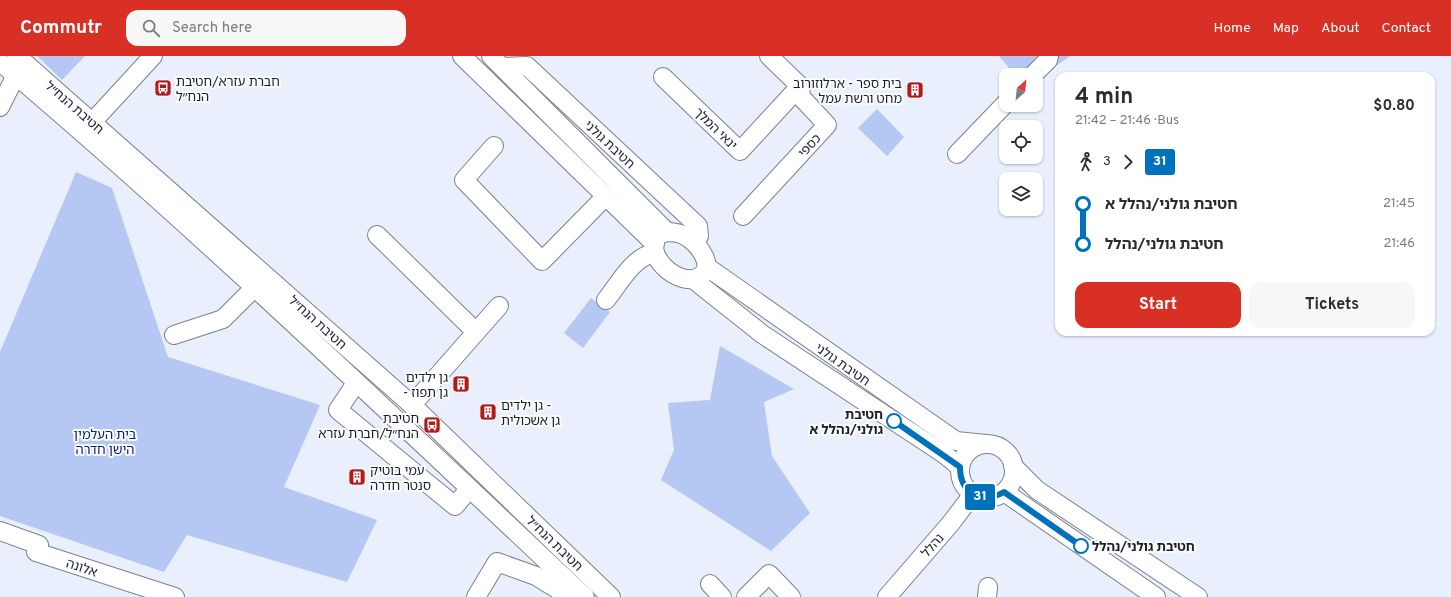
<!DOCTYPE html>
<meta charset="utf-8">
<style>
body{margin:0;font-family:Overpass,"Noto Sans Hebrew",sans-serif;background:#f7f7f7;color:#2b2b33;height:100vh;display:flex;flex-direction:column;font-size:15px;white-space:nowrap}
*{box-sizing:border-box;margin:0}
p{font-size:13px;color:#7c7c81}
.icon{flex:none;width:22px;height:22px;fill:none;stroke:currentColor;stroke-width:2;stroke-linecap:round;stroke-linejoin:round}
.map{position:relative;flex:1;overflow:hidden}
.details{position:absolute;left:1055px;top:16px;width:380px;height:264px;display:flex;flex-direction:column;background:#fff;border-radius:12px;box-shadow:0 1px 3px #0004}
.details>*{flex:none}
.badge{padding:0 8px;border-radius:3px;font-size:14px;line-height:26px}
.needle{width:26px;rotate:27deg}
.controls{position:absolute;left:999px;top:12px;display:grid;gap:8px}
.controls a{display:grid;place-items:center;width:44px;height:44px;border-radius:8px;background:#fff;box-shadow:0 1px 3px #0004;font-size:20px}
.map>.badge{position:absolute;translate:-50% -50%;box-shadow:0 0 0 2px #fff}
.legs{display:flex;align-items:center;gap:6px;height:44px;padding:0 20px;font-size:13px}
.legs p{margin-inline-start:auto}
.head{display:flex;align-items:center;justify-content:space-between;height:68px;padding:0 20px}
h1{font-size:22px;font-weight:700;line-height:30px}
.primary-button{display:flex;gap:8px;margin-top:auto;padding:8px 20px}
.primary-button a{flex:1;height:46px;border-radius:12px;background:#d93025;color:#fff;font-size:16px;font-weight:700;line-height:46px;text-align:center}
.primary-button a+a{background:#f7f7f7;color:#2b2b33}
ul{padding:0 20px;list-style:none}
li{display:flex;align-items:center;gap:14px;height:40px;font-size:15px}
li i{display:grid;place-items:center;width:6px;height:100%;margin:0 5px;background:currentColor}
li i::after{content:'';width:10px;height:10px;margin:-5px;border:3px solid;border-radius:50%;background:#fff}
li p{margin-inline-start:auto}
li:first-child i{background:linear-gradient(#0000 50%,currentColor 0)}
li:last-child i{background:linear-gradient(currentColor 50%,#0000 0)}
header{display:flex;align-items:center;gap:24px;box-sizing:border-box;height:56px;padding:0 20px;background:#d93025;color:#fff}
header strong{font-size:19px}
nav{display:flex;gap:22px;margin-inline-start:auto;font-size:14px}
.search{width:280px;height:36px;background:#f7f7f7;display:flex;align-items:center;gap:10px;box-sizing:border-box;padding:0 14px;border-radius:12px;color:#7c7c81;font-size:15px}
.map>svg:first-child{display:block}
.green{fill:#b4c8f3}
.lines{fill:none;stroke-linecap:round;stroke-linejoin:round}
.minor-casing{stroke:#7b818c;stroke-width:20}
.minor{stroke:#fff;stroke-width:18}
.line-1-casing{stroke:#fff;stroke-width:9}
.line-1{stroke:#0072bc;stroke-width:6}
.stop-1-dot{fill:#fff;stroke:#0072bc;stroke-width:2}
.labels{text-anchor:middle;stroke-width:4;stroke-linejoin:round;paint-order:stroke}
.poi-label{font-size:13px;fill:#1d1f23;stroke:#fbfcff;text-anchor:start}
.street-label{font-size:13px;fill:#1d1f23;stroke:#fbfcff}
.stop-label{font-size:13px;font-weight:bold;fill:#1d1f23;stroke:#fbfcff;text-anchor:end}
.park-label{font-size:13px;fill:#0b2070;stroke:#fbfcff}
</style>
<header>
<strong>Commutr</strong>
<div class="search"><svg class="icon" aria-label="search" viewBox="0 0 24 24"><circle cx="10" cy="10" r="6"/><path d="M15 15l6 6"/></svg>Search here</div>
<nav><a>Home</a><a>Map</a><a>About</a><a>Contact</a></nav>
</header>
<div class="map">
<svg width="1451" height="541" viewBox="0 0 1451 541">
<rect width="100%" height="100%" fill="#e9effc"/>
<g class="green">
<path d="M 37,0 L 85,0 L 62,24 Z"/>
<path d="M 999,0 L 1070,0 L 1036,24 L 1036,19 L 1015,19 Z"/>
<path d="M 877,53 L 904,81 L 887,100 L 858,72 Z"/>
<path d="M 76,116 L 112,132 L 168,301 L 320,349 L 284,431 L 377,464 L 347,526 L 187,479 L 164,516 L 0,460 L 0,296 Z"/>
<path d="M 591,242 L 610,256 L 583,292 L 564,277 Z"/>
<path d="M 720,290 L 794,333 L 764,346 L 772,400 L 810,457 L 771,495 L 661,424 L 674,394 L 668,347 L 710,344 Z"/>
</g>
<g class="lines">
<g class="minor-casing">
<g id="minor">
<path d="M 17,0 L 412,349 L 611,541"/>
<path d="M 462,0 L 655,188"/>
<path d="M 491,0 L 667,176"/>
<path d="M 0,6 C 201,176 392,360 585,541"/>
<path d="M 503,11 L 527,10 L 698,170 L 699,180 L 695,187"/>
<path d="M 1033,19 L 1048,4 L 1049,0"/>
<path d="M 663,21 L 740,95 L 800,30"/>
<path d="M 0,51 L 16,19"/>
<path d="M 85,74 L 153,0"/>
<path d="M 494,90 L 464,124 L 542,205 L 606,140"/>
<path d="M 957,98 L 1006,47"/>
<path d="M 743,160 L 827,69 L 801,41 L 800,30 L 769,0"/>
<path d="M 667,176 C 674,176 681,177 687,181 C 698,188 717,211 699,221 C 678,232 642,198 658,180 C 660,178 664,177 667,176 Z"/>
<path d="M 377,179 L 475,275"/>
<path d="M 707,211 L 956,385 L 986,388"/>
<path d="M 694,224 L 762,278 L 944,398 L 960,411"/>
<path d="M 606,244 C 619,228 633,200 655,197"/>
<path d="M 174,279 L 223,263 L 254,232"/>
<path d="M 356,327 L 338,354 L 455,450 L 469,433"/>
<path d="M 412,349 L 499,250"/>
<circle cx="987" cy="415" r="27"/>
<path d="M 1013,410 L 1037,434 L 1198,541"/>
<path d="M 1004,436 L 1156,541"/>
<path d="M 0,475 L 39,489 L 36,496 L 175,541"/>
<path d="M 710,528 L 722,541"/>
<path d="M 476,541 L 497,506 L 536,520 L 570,541"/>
<path d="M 746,541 L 769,518 L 791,541"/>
<path d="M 887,541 L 951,467 L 973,438"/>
<path d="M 987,541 L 988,531"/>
</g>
</g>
<use href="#minor" class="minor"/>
</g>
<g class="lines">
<g class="line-1-casing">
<path id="line-1" d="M 894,365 L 960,411 C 960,437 981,449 1004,436 L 1081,490"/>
</g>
<use href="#line-1" class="line-1"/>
</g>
<defs>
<g id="bus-square" transform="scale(0.9)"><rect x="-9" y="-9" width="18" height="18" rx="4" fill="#ad1c19" stroke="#fbfcff"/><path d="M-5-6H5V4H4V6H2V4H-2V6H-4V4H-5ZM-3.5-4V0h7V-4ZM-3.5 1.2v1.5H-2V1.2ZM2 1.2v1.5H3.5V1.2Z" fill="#fff"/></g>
<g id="building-square" transform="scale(0.9)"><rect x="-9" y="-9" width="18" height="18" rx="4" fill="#ad1c19" stroke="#fbfcff"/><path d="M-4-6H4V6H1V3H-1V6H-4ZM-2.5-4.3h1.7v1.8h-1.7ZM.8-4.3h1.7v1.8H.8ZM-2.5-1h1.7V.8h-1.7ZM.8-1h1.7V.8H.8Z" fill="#fff"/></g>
</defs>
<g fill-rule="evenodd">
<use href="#bus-square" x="163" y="32"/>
<use href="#building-square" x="915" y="34"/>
<use href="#building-square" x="461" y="328"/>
<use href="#building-square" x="488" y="356"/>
<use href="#bus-square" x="432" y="369"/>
<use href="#building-square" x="357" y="421"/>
</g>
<g class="stop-1-dot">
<circle cx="894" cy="365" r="7"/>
<circle cx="1081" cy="490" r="7"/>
</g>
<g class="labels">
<g class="poi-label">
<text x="176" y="30">חברת עזרא/חטיבת<tspan x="176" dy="15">הנח״ל</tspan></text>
<text x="902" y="32" text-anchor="end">בית ספר - ארלוזורוב<tspan x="902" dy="15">מחט ורשת עמל</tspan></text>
<text x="448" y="326" text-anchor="end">גן ילדים<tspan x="448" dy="15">- גן תפוז</tspan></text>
<text x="501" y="354">גן ילדים -<tspan x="501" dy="15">גן אשכולית</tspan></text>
<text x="419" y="367" text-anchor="end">חטיבת<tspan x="419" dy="15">הנח״ל/חברת עזרא</tspan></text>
<text x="370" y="419">עמי בוטיק<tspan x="370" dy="15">סנטר חדרה</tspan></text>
</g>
<g class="street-label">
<text transform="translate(75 51) rotate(41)" y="5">חטיבת הנח״ל</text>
<text transform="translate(716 72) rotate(44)" y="5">ינאי המלך</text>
<text transform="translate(610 88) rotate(43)" y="5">חטיבת גולני</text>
<text transform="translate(809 89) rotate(-47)" y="5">כספי</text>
<text transform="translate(318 266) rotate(42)" y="5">חטיבת הנח״ל</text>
<text transform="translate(843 308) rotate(35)" y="5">חטיבת גולני</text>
<text transform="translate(555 487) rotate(44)" y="5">חטיבת הנח״ל</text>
<text transform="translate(932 489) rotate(-49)" y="5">נהלל</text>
<text transform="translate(82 511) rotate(18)" y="5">אלונה</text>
</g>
<g class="stop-label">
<text x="883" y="363">חטיבת<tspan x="883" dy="15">גולני/נהלל א</tspan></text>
<text x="1092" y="495" text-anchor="start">חטיבת גולני/נהלל</text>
</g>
<g class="park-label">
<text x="105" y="383">בית העלמין<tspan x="105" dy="15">הישן חדרה</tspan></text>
</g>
</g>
</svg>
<div class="controls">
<a><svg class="needle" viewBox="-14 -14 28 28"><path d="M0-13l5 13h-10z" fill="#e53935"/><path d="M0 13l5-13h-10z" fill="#7c7c81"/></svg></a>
<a><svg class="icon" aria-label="locate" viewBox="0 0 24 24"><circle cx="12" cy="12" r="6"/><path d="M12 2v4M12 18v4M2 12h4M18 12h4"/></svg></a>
<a><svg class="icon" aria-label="layers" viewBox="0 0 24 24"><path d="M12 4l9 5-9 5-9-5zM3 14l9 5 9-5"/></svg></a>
</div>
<b class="badge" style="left:980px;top:441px;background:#0072bc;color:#fff">31</b>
<section class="details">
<div class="head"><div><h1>4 min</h1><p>21:42 – 21:46 · Bus</p></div><b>$0.80</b></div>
<div class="legs"><svg class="icon" aria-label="walk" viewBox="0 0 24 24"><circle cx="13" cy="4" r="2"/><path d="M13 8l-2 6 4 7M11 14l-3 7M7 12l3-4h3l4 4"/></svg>3<svg class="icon" aria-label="forward" viewBox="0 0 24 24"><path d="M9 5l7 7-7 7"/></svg><b class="badge" style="background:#0072bc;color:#fff">31</b></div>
<ul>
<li><i style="color:#0072bc"></i><b>חטיבת גולני/נהלל א</b><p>21:45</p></li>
<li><i style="color:#0072bc"></i><b>חטיבת גולני/נהלל</b><p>21:46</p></li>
</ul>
<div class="primary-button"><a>Start</a><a>Tickets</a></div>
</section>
</div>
